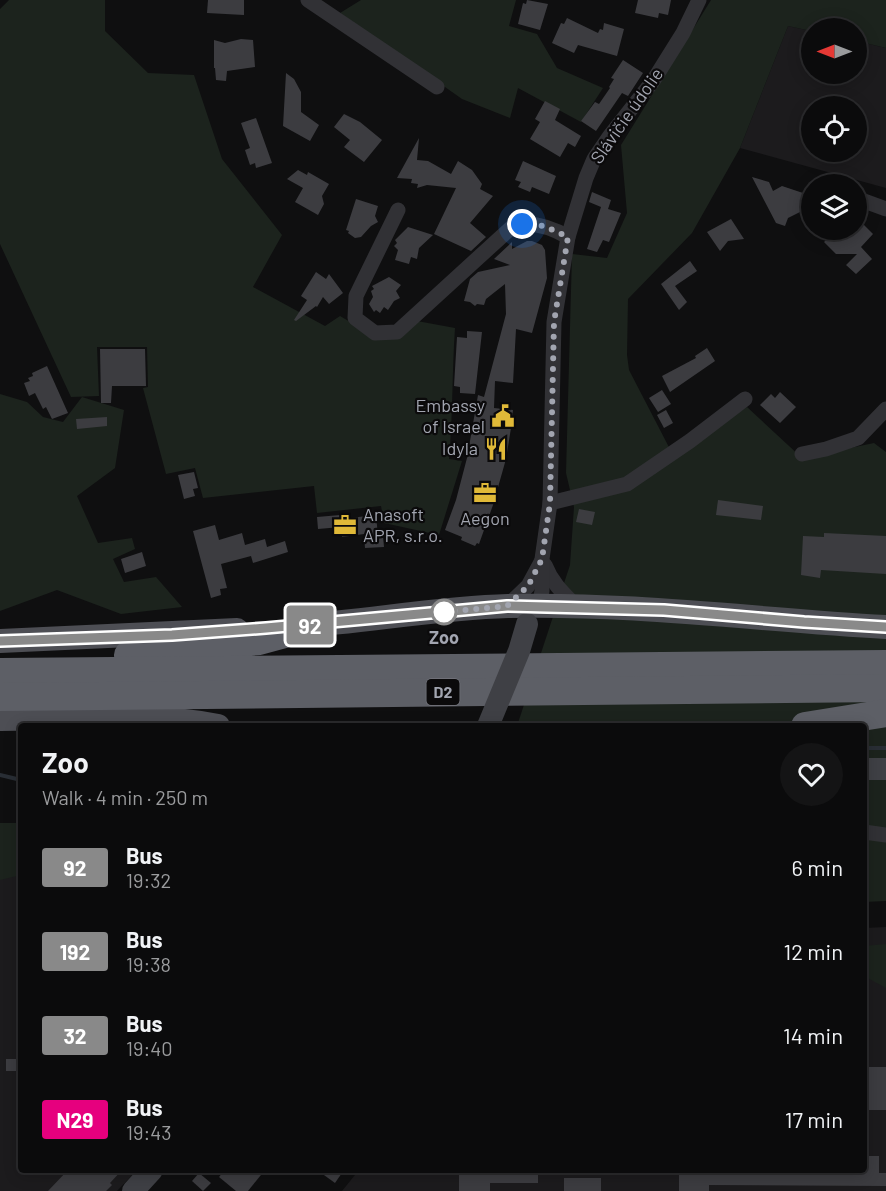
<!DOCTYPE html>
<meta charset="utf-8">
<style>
body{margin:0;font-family:Barlow,sans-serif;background:#141415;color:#f1f3f6;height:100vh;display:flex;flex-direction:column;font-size:22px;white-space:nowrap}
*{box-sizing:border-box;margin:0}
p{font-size:20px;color:#9a9b9d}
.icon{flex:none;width:33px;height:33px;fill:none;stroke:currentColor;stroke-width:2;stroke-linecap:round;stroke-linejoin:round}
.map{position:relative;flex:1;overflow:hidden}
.details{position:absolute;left:18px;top:723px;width:849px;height:450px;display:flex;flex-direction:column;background:#0b0b0c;border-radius:6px;box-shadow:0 3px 15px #0003,0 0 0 2px #2b2b2d}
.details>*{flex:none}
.badge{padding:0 12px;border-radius:4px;font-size:21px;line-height:39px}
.needle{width:39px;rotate:270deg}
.tools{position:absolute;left:801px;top:18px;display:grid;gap:12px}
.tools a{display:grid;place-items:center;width:66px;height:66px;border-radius:50%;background:#0b0b0c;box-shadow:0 3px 15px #0003,0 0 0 2px #2b2b2d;font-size:30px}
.you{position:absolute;width:30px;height:30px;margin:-15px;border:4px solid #fff;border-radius:50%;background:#1a73e8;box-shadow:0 0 0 9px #1a73e833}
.map>.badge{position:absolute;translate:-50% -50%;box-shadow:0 0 0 3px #fff}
.round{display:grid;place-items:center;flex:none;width:63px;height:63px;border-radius:32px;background:#141415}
.head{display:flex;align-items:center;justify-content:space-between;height:102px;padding:0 24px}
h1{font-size:28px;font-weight:700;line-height:45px}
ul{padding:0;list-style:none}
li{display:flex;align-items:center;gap:18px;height:84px;padding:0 24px}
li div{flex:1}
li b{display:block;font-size:22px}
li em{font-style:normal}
li .badge{min-width:66px;font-weight:700;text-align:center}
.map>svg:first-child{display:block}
.built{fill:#1c1b1d;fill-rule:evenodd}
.green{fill:#1c231d}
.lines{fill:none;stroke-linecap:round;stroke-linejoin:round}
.stream{stroke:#292e35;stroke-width:4}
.building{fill:#3c3c40}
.street{stroke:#313135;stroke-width:15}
.secondary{stroke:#3f4045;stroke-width:22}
.primary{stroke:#4d4e54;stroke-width:24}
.highway{stroke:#5d5f66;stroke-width:28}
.secondary-bridge{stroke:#3f4045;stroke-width:22}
.line-casing{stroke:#fff;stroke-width:14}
.line{stroke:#898989;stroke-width:9}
.walk{stroke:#a2a5b0;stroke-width:6;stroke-dasharray:0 10.8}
.stop-dot{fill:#fff;stroke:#898989;stroke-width:3}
.labels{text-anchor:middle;stroke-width:4.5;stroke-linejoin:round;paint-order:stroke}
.shield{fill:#0b0a0b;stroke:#75767e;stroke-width:1.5}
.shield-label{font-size:16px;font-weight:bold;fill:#a2a5b0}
.street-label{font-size:18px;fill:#a2a5b0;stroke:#0b0a0b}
.poi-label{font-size:18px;fill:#a2a5b0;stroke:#0b0a0b;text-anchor:end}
.stop-label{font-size:18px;font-weight:bold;fill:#a2a5b0;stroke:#0b0a0b}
</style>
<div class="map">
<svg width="886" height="1191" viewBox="0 0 886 1191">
<rect width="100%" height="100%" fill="#0f0f10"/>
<g class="built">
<path d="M 788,26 L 811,31 L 812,74 L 856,74 L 857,41 L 886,48 L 886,188 L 740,148 ZM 812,106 L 856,106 L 856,152 L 812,152 Z"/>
<path d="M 21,865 L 21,1170 L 137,1170 L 117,1191 L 0,1191 L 0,870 Z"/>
<path d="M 886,927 L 886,1191 L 342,1191 L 359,1170 L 864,1170 L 864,928 Z"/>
</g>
<g class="green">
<path d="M 9,0 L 105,0 L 105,31 L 148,73 L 194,75 L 222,159 L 282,235 L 253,287 L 325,326 L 340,316 L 374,336 L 417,321 L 455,328 C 452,372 453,415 449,459 L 462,461 L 439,535 L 384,523 L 381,506 L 317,513 L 314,486 L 203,498 L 195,468 L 166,474 L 143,388 L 148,387 L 147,347 L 97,347 L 99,396 L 71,397 L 0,244 L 0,9 Z"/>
<path d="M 361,0 L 516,0 L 509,26 L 537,34 L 557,68 L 603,88 L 581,122 L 518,88 L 510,118 L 462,99 L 340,13 Z"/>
<path d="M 711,0 L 886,0 L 886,48 L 857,41 L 856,28 L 812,28 L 811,31 L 788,26 L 740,148 L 692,233 L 628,299 L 627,355 L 629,370 L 673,455 L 747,407 L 802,458 L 874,443 L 886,452 L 886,901 L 864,902 L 864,726 L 517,726 L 570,565 L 574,507 L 566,473 L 572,254 L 607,258 L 627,213 L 621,145 Z"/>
<path d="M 0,394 L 27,402 L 43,417 L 63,422 L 82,397 L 124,410 L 115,468 L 77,496 L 98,543 L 132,538 L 135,549 L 113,559 L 124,582 L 156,577 L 182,607 L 121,614 L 57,590 L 0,611 Z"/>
<path d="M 0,823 L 18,823 L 21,838 L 21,875 L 0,880 Z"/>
<path d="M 886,944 L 886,988 L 864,976 L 864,946 Z"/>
</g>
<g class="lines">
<g class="stream">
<path d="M 864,748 L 886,748"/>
<path d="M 0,775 L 21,780"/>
</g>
</g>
<g class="building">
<path d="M 208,0 L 244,0 L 244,15 L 207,13 Z"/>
<path d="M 527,0 L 548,4 L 540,30 L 518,24 L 523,3 L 526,4 Z"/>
<path d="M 638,0 L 671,0 L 668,15 L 659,13 L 658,18 L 635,13 Z"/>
<path d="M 567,18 L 598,33 L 600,29 L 603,30 L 604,23 L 624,29 L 617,56 L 578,45 L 574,53 L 552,43 L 561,23 L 564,24 Z"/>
<path d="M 241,39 L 253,40 L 255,67 L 227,71 L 226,81 L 216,80 L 215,68 L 214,68 L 214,40 L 225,43 Z"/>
<path d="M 623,60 L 643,73 L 628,96 L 622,93 L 596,131 L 581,121 L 595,102 L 599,104 L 610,88 L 609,87 L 614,79 L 611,78 Z"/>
<path d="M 286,73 L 294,79 L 301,92 L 301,112 L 319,125 L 310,141 L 283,126 Z"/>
<path d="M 545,101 L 560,109 L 555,120 L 581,136 L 575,147 L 568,143 L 560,157 L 530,139 L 540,122 L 535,119 Z"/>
<path d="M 344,114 L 360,122 L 382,140 L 364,162 L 344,147 L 350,140 L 334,127 Z"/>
<path d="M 256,118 L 272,163 L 256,168 L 255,163 L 250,165 L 245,150 L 250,148 L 241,123 Z"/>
<path d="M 419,138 L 417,160 L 428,161 L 451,174 L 458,161 L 472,170 L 482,184 L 480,189 L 493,196 L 470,223 L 486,237 L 471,251 L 434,234 L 456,188 L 427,185 L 417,188 L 418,184 L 411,183 L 412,179 L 397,178 Z"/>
<path d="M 523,161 L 556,176 L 549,194 L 532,187 L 530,192 L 518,187 L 521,182 L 515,180 Z"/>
<path d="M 298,170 L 307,175 L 308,172 L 329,184 L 322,196 L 324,204 L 318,215 L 295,202 L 303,188 L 287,179 Z"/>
<path d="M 752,177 L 769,182 L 773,191 L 782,186 L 812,196 L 812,206 L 788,218 L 785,226 L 776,223 Z"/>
<path d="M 592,192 L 611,200 L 608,209 L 621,213 L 609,242 L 603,240 L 597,252 L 587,249 L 601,207 L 589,202 Z"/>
<path d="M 356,199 L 378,206 L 375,216 L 378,222 L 371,226 L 361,237 L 355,238 L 348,233 L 349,231 L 346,230 Z"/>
<path d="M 856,217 L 873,234 L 861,247 L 872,259 L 856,274 L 846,265 L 857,254 L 836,254 L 824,242 L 836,230 L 856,230 Z"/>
<path d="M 731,219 L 744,239 L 728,241 L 720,251 L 707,232 Z"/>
<path d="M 408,227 L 433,235 L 419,248 L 417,259 L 411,257 L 409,264 L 395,260 L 398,250 L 394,246 L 397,243 L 395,240 Z"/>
<path d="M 527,241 L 532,241 L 542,245 L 545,250 L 547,278 L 532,333 L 516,329 L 513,383 L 495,381 L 494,408 L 513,410 L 511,428 L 506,459 L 493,505 L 479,544 L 477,543 L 475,546 L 461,540 L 462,537 L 445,530 L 456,500 L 467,458 L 478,395 L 484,397 L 506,314 L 505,284 L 486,299 L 484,305 L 477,304 L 475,306 L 470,302 L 464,301 L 470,279 L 478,272 L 510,265 L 494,259 L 512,242 L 512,249 Z"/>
<path d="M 690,261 L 697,271 L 675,286 L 687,302 L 679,310 L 661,284 Z"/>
<path d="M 316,272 L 326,279 L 329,274 L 343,293 L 329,304 L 323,297 L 317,307 L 316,306 L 296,321 L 294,320 L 307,300 L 301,296 Z"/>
<path d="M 389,277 L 401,285 L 396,291 L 400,298 L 394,301 L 388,310 L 384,307 L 380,313 L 376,310 L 374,312 L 369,304 L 373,297 L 371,291 L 374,289 L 372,286 Z"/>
<path d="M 467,331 L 482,332 L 475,394 L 460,393 L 460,387 L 454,386 L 457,337 L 467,338 Z"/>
<path d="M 707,348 L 715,361 L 670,392 L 662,376 L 696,358 L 695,356 Z"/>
<path d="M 100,349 L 145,349 L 146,386 L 112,386 L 111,403 L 101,403 Z"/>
<path d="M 47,366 L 68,413 L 52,419 L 46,407 L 43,409 L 35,393 L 29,396 L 24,383 L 30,381 L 28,378 L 33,376 L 32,373 Z"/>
<path d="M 662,390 L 671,404 L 658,412 L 649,398 Z"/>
<path d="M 780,392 L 796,407 L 780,423 L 760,405 L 771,394 L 775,398 Z"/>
<path d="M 666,410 L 673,423 L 664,428 L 657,415 Z"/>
<path d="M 107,417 L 107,426 L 77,429 L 76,419 Z"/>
<path d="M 194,472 L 198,488 L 193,489 L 195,496 L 184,499 L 178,475 Z"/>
<path d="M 718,500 L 763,506 L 761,520 L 716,515 Z"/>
<path d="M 579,509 L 595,512 L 592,525 L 576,522 Z"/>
<path d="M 340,515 L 341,519 L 376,515 L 378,536 L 383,536 L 384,547 L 365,548 L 364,534 L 342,537 L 341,527 L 318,529 L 317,517 Z"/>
<path d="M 215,525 L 219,540 L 242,533 L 245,545 L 265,539 L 267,547 L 285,541 L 288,552 L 253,563 L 251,556 L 221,564 L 227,588 L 220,589 L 221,595 L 211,598 L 193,531 Z"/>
<path d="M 824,533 L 886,536 L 886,574 L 821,570 L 820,578 L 801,575 L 803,536 L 824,537 Z"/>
<path d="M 142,552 L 146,566 L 125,573 L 121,559 Z"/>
<path d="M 6,1059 L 19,1059 L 20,1071 L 6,1071 Z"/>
<rect x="864" y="1067" width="22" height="43"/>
<path d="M 864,1156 L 879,1156 L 879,1173 L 886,1173 L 886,1186 L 709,1185 L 709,1191 L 679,1191 L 679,1170 L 840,1173 L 840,1170 L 864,1170 Z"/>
<path d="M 68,1170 L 122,1170 L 110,1183 L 112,1185 L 106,1191 L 48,1191 Z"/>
<path d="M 225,1170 L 265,1170 L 248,1191 L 236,1191 L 219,1177 Z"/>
<path d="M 317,1170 L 344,1170 L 335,1183 Z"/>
<path d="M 459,1170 L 538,1170 L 538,1183 L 490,1183 L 490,1191 L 459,1191 Z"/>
<path d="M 199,1173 L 211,1183 L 203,1191 L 192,1181 Z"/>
<rect x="564" y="1178" width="37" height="13"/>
</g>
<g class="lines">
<g class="street">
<path d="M 308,0 L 437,87"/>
<path d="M 856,198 L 886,209"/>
<path d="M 398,210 L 356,296 L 355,318 L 375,333 L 397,332 L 513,226 C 532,221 551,227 568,237"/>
<path d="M 802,454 L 826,449 L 858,438 L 886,409"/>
<path d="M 550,503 L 627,484 L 690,441 L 745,399"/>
<path d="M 545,565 C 552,583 563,593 577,607"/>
<path d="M 507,606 L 528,586 L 541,562"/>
<path d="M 539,606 L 542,591 L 542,559 L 550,503 L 554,322 L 568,237 L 586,178 L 594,159 L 609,137 L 653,81 L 683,33 L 699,0"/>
<path d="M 864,832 L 886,835"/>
</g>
<g class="secondary">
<path d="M 864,769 L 886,769"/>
<path d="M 133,1191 L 152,1170"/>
</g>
<g class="primary">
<path d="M 299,626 C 369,621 438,608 508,606 C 634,603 760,620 886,627"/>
<path d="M 0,641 L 237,630"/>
<path d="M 0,719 C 71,718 148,712 218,726"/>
</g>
<g class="highway">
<path d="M 128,655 L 259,641 L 318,625"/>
<path d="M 0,672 L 886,664"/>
<path d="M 0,697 L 886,688"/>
<path d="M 805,726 L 886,713"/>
</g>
<path class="secondary-bridge" d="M 488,726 L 519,651 L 527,624"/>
</g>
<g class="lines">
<g class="line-casing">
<path id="line" d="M 0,641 L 172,635 L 266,628 L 507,606 L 664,610 L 804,622 L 886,627"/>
</g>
<use href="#line" class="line"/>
<path class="walk" d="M 444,612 L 507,606 L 528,586 L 542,559 L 550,503 L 554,322 L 568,237 L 544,226 L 522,224"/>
</g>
<defs>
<g id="civic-bare" transform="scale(1.8)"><path d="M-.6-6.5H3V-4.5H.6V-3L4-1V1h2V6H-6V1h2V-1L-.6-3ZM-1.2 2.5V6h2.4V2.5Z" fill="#e0b938" stroke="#0b0a0b" stroke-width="2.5" paint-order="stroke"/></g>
<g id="restaurant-bare" transform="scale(1.8)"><path d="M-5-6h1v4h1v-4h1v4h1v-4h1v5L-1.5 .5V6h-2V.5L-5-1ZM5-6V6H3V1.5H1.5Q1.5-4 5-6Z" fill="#e0b938" stroke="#0b0a0b" stroke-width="2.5" paint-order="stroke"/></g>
<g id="office-bare" transform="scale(1.8)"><path d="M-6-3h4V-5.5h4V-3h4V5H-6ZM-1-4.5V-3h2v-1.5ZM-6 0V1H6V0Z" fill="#e0b938" stroke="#0b0a0b" stroke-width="2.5" paint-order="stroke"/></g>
</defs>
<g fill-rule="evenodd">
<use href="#civic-bare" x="503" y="416"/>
<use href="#restaurant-bare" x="496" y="449"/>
<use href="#office-bare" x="485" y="493"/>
<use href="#office-bare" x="345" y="525"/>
</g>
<circle class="stop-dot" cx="444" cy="612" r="12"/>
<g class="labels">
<rect class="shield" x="426.5" y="679" width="33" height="26" rx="4.5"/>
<g class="shield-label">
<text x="443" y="698">D2</text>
</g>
<g class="street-label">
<text transform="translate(627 116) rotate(-55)" y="6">Slávičie údolie</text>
</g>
<g class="poi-label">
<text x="485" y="412">Embassy<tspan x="485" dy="21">of Israel</tspan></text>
<text x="478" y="455">Idyla</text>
<text x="363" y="521" text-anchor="start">Anasoft<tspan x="363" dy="21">APR, s.r.o.</tspan></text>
<text x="485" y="525" text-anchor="middle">Aegon</text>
</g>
<g class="stop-label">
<text x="444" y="644">Zoo</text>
</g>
</g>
</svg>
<div class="tools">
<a><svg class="needle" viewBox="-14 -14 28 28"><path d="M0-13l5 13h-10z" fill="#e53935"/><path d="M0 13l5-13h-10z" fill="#9a9b9d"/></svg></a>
<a><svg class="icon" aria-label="locate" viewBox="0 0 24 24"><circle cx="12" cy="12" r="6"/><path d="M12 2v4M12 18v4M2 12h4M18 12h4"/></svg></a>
<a><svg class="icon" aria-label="layers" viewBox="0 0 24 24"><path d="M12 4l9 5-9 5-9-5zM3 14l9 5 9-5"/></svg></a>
</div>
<div class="you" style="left:522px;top:224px"></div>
<b class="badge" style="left:310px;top:625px;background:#898989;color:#fff">92</b>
<section class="details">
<div class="head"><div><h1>Zoo</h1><p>Walk · 4 min · 250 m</p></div><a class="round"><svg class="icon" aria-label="heart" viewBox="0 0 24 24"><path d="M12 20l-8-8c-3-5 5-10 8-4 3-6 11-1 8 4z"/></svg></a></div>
<ul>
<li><span class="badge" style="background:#898989;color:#fff">92</span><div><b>Bus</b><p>19:32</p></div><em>6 min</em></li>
<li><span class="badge" style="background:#898989;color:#fff">192</span><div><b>Bus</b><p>19:38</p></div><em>12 min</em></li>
<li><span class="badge" style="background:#898989;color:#fff">32</span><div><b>Bus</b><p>19:40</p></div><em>14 min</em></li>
<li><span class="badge" style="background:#e6007e;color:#fff">N29</span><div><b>Bus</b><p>19:43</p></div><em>17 min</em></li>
</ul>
</section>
</div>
